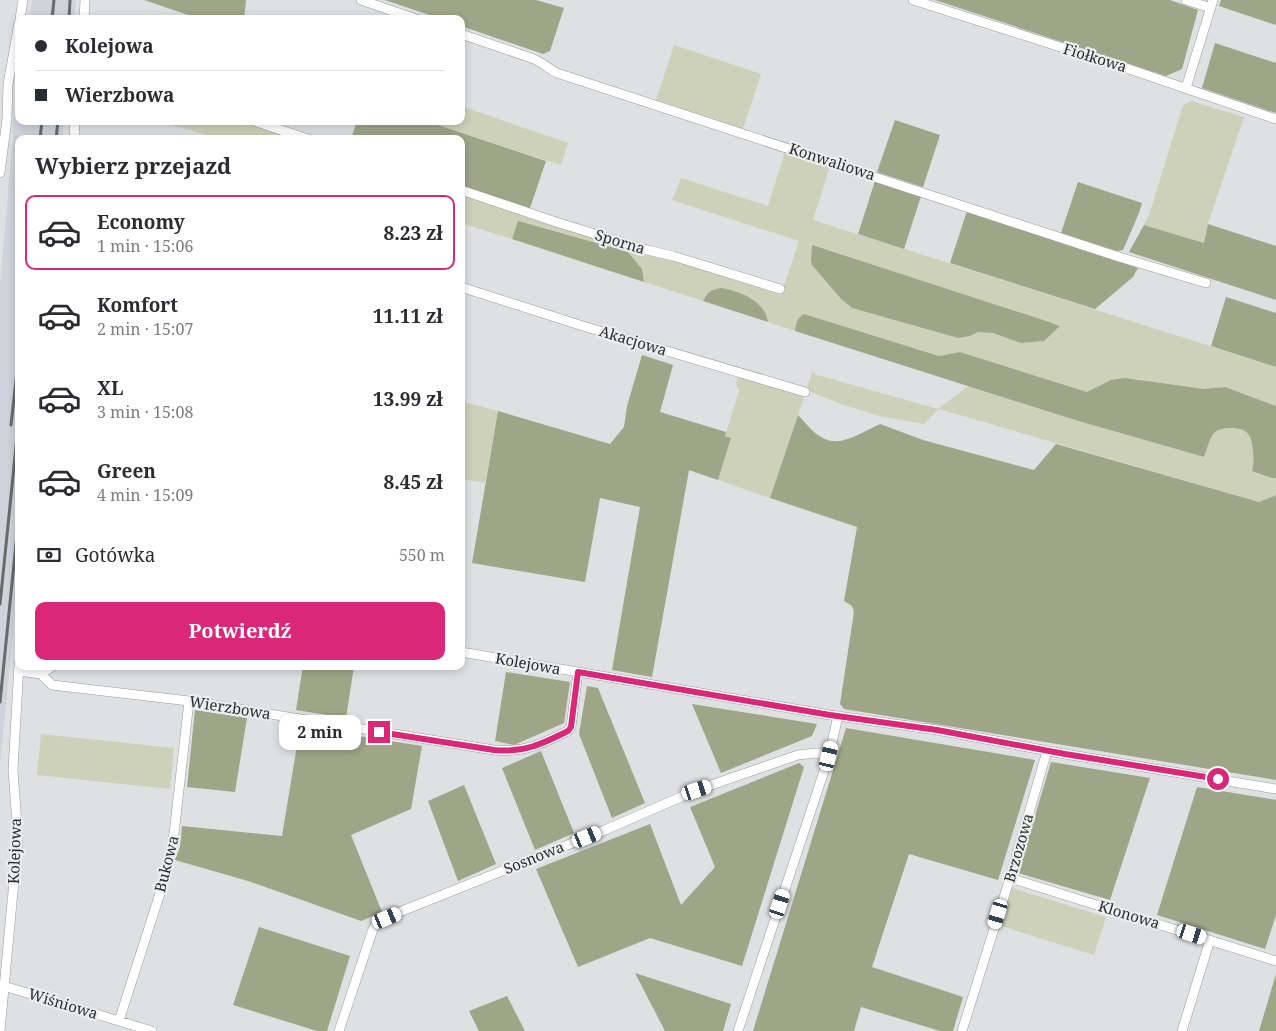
<!DOCTYPE html>
<html lang="pl">
<head>
<meta charset="utf-8">
<style>
  body { margin:0; font-family:"Noto Serif",serif; background:#f2f2f3; color:#2b2b33; height:100vh; display:flex; flex-direction:column; font-size:19px; white-space:nowrap }
  * { box-sizing:border-box; margin:0 }
  p { font-size:16px; color:#7c7c81 }
  .icon { flex:none; width:28px; height:28px; fill:none; stroke:currentColor; stroke-width:2; stroke-linecap:round; stroke-linejoin:round }
  .map { position:relative; flex:1; overflow:hidden }
  .drawer { position:absolute; left:15px; top:135px; width:450px; height:535px; display:flex; flex-direction:column; background:#fff; border-radius:10px; box-shadow:0 2px 8px #0003 }
  .drawer>* { flex:none }
  .banner { position:absolute; left:15px; top:15px; width:450px; height:110px; border-radius:10px; box-shadow:0 2px 8px #0003; display:grid; align-content:center; height:110px; padding:0 20px; background:#fff }
  .end { position:absolute; width:22px; height:22px; margin:-11px; border:6px solid #db2777; background:#fff; box-shadow:0 0 0 2px #fff }
  .from { border-radius:50% }
  .bubble { position:absolute; height:35px; border-radius:10px; background:#fff; box-shadow:0 2px 8px #0003; font-size:16px; font-weight:700; line-height:35px; text-align:center }
  .car { position:absolute; width:15px; height:30px; margin:-15px -8px; border-radius:6px; box-shadow:0 0 4px 1px #0007; background:linear-gradient(#fff 24%,#345 0 40%,#fff 0 76%,#345 0 86%,#fff 0) }
  .banner b { display:flex; align-items:center; gap:18px; height:48px; font-size:19px }
  .banner b+b { border-top:1px solid #e1e1e2 }
  .banner i { width:12px; height:12px; background:#2b2b33 }
  ul { padding:0; list-style:none }
  li { display:flex; align-items:center; gap:15px; height:75px; margin:0 10px 8px; padding:0 10px; border:2px solid transparent; border-radius:10px }
  li div { flex:1 }
  li b { display:block; font-size:19px }
  li em { font-style:normal; font-weight:700 }
  li.selected { border-color:#db2777 }
  li>.icon { width:45px; height:45px; stroke-width:1.5 }
  h2 { padding:0 20px; font-size:22px; line-height:60px }
  .pay { display:flex; align-items:center; gap:12px; height:55px; padding:0 20px; font-size:19px }
  .pay p { margin-inline-start:auto }
  .cta { display:flex; gap:10px; margin-top:auto; padding:10px 20px }
  .cta a { flex:1; height:58px; border-radius:10px; background:#db2777; color:#fff; font-size:20px; font-weight:700; line-height:58px; text-align:center }
  .map>svg:first-child { display:block }
  .built { fill:#ced3dc }
  .green { fill:#cdd1b9; fill-rule:evenodd }
  .forest { fill:#9fa587 }
  .lines { fill:none; stroke-linecap:round; stroke-linejoin:round }
  .street-casing { stroke:#9a9b9d; stroke-width:10 }
  .street { stroke:#fff; stroke-width:9 }
  .rail { stroke:#6a6b6b; stroke-width:3 }
  .route { stroke:#db2777; stroke-width:6 }
  .labels { text-anchor:middle; stroke-width:4.5; stroke-linejoin:round; paint-order:stroke }
  .street-label { font-size:15px; fill:#2a2b2b; stroke:#ecedef }
</style>
</head>
<body>
<div class="map">
<svg width="1276" height="1031" viewBox="0 0 1276 1031">
  <rect width="100%" height="100%" fill="#dfe0e2"/>
  <path class="built" d="M32,0H76L74,19H30Z
    M19,76V121H64L62,139H19V576L0,763V285L13,138L12,130Z"/>
  <path class="green" d="M674,45L761,74L743,129L656,100Z
    M1191,101L1244,117L1208,224L1204,243L1144,225L1149,215L1183,105Z
    M461,106L568,143L561,165L426,121H461Z
    M158,121H245L300,139H221Z
    M785,152L830,166L813,220L1276,367V406L1225,387L1204,389L1152,383L1139,379L1111,380L1087,392L960,352L939,356L804,314L797,321L795,331L768,322L767,317L753,300L706,294L703,301L644,282L642,269L518,221L512,239L461,223V193L781,295L799,241L672,200L681,178L768,206ZM812,246H813L1060,326L1044,341L1021,343L993,333L978,332L958,338L852,308L841,299L822,277Z
    M813,370L814,374L938,409L968,386L1075,420L1204,457C1207,450 1209,438 1215,432C1224,425 1245,426 1251,437C1255,443 1254,457 1254,464L1272,478H1276V495L1259,502L939,409L924,424L879,416L841,404L806,390Z
    M739,376L804,397L770,498L718,480L731,438L725,436L739,391L736,383Z
    M461,401L498,411L485,483L461,479Z
    M41,734L174,748L170,789L37,775Z
    M1012,888L1106,917L1094,955L1001,926Z"/>
  <path class="forest" d="M144,0H246L244,19H200Z
    M385,0H536L564,8L550,51L543,54L461,26V19H441Z
    M935,0H1170L1198,10L1182,69L1166,76Z
    M1221,0H1276V25L1219,6Z
    M1215,43L1276,63V113L1202,88Z
    M895,120L940,135L923,187L877,172Z
    M357,121H426L546,161L529,211L461,188V139H351Z
    M875,181L921,196L904,249L858,234Z
    M1078,182L1142,203L1139,213L1123,250L1117,251L1061,233Z
    M967,211L1138,268L1133,277L1095,309L950,263Z
    M518,221L628,252L642,269L644,282L512,239Z
    M1208,224L1276,246V300L1129,252L1144,225L1204,243Z
    M812,245L1043,320L1060,326L1044,341L1021,343L993,333L978,332L970,336L958,338L852,308L841,299L812,265L811,260Z
    M721,288C740,291 765,301 768,322L703,301C707,292 711,290 721,288Z
    M1226,297L1276,313V367L1211,346Z
    M804,314L939,356L960,352L1087,392L1111,380L1125,378L1204,389L1225,387L1276,406V478H1272L1252,471C1254,464 1254,459 1253,451C1252,435 1248,428 1230,428C1225,428 1219,429 1215,432C1209,438 1207,450 1204,457L1075,420L795,331C796,323 797,318 804,314Z
    M642,355L673,365L660,412L726,432L725,436L731,438L718,480L689,470L652,677L612,670L640,507L600,498L585,582L472,563L498,411L610,444L624,427L627,406Z
    M798,415C805,422 812,432 821,437C840,449 862,432 880,424L923,440L1034,470L1056,444L1259,502L1276,495V780L844,709L840,704L854,612L852,606L844,601L857,527L770,498Z
    M303,666H354L346,718L296,710Z
    M506,672L570,682L564,723L514,745L495,741Z
    M587,686L598,688L645,803L612,818L579,734Z
    M692,704L817,724L812,736L721,773Z
    M195,710L247,718L235,792L187,787Z
    M300,727L422,746L411,809L351,835L382,912L361,921L248,881L175,860L180,847L182,826L282,836Z
    M846,728L1035,760L998,880L909,854L872,967L963,997L953,1031H940L861,1007L854,1031H753Z
    M541,751L574,833L535,850L502,768Z
    M1051,762L1150,778L1110,900L1018,873Z
    M799,763L804,767L742,966L650,938L578,967L536,869L650,824L681,905L715,867L690,807Z
    M464,785L496,864L458,881L428,801Z
    M1197,787L1276,800V915L1265,949L1157,915Z
    M259,927L350,956L327,1031H317L233,1005Z
    M635,973L731,1004L723,1031H665Z
    M1276,974V1031H1259Z
    M507,996L525,1031H479L469,1011Z"/>
  <g class="lines">
    <defs>
      <path id="street" d="M361,0L416,19
        M913,0L1123,67L1276,119
        M1186,0L1211,8
        M20,19L23,0
        M84,19L85,0
        M461,34L534,59C543,63 549,69 557,73L1119,257L1206,283
        M1186,88L1213,0
        M254,121L308,139
        M74,139L75,121
        M0,173L7,119L8,84L19,23
        M461,190L556,222L647,250L673,256L780,289
        M461,287L586,327L805,392
        M461,652L830,715L937,730L1065,754L1276,789
        M18,671L41,674L53,666
        M41,674L52,685L189,701L494,750C524,753 542,744 568,731L571,727L578,672
        M1010,878L1276,961
        M4,986L152,1031
        M119,1021L162,887L174,834L189,701
        M0,1031L18,838L13,770L19,664
        M339,1031L372,932L376,923L387,917L605,830L697,790L798,755L816,753L829,756
        M738,1031L829,756L838,716
        M962,1031L1010,878L1047,751
        M1182,1031L1210,940"/>
    </defs>
    <use href="#street" class="street-casing"/>
    <use href="#street" class="street"/>
    <path class="rail" d="M52,19L54,0
      M69,19L70,0
      M40,139L42,121
      M56,139L58,121
      M11,425L19,353
      M0,604L19,417
      M0,702L19,514"/>
  </g>
  <g class="lines">
    <path class="route" d="M379,732L494,750C524,753 542,744 568,731L571,727L578,672L830,715L937,730L1065,754L1218,779"/>
  </g>
  <g class="labels">
    <g class="street-label">
      <text transform="translate(1095 58) rotate(17)" y="5">Fiołkowa</text>
      <text transform="translate(832 162) rotate(18)" y="5">Konwaliowa</text>
      <text transform="translate(620 242) rotate(17)" y="5">Sporna</text>
      <text transform="translate(633 341) rotate(17)" y="5">Akacjowa</text>
      <text transform="translate(528 664) rotate(10)" y="5">Kolejowa</text>
      <text transform="translate(230 708) rotate(9)" y="5">Wierzbowa</text>
      <text transform="translate(1019 848) rotate(-74)" y="5">Brzozowa</text>
      <text transform="translate(15 851) rotate(-88)" y="5">Kolejowa</text>
      <text transform="translate(534 858) rotate(-22)" y="5">Sosnowa</text>
      <text transform="translate(167 864) rotate(-76)" y="5">Bukowa</text>
      <text transform="translate(1129 915) rotate(17)" y="5">Klonowa</text>
      <text transform="translate(63 1004) rotate(17)" y="5">Wiśniowa</text>
    </g>
  </g>
</svg>
<i class="end from" style="left:1218px;top:779px"></i>
<i class="end" style="left:379px;top:732px"></i>
<div class="bubble" style="left:279px;top:715px;width:82px">2 min</div>
<i class="car" style="left:829px;top:756px;rotate:13deg"></i>
<i class="car" style="left:697px;top:790px;rotate:72deg"></i>
<i class="car" style="left:587px;top:837px;rotate:68deg"></i>
<i class="car" style="left:780px;top:904px;rotate:18deg"></i>
<i class="car" style="left:998px;top:914px;rotate:197deg"></i>
<i class="car" style="left:387px;top:918px;rotate:68deg"></i>
<i class="car" style="left:1192px;top:934px;rotate:108deg"></i>
<div class="banner">
<b><i class="from"></i>Kolejowa</b>
<b><i></i>Wierzbowa</b>
</div>
<section class="drawer">
<h2>Wybierz przejazd</h2>
<ul>
<li class="selected"><svg class="icon" aria-label="car" viewBox="0 0 24 24"><path d="M5 17H2v-5l4-1 3-4h7l3 4 3 1v5h-3M9 17h6M6 11h13"/><circle cx="7" cy="17" r="2"/><circle cx="17" cy="17" r="2"/></svg><div><b>Economy</b><p>1 min · 15:06</p></div><em>8.23 zł</em></li>
<li><svg class="icon" aria-label="car" viewBox="0 0 24 24"><path d="M5 17H2v-5l4-1 3-4h7l3 4 3 1v5h-3M9 17h6M6 11h13"/><circle cx="7" cy="17" r="2"/><circle cx="17" cy="17" r="2"/></svg><div><b>Komfort</b><p>2 min · 15:07</p></div><em>11.11 zł</em></li>
<li><svg class="icon" aria-label="car" viewBox="0 0 24 24"><path d="M5 17H2v-5l4-1 3-4h7l3 4 3 1v5h-3M9 17h6M6 11h13"/><circle cx="7" cy="17" r="2"/><circle cx="17" cy="17" r="2"/></svg><div><b>XL</b><p>3 min · 15:08</p></div><em>13.99 zł</em></li>
<li><svg class="icon" aria-label="car" viewBox="0 0 24 24"><path d="M5 17H2v-5l4-1 3-4h7l3 4 3 1v5h-3M9 17h6M6 11h13"/><circle cx="7" cy="17" r="2"/><circle cx="17" cy="17" r="2"/></svg><div><b>Green</b><p>4 min · 15:09</p></div><em>8.45 zł</em></li>
</ul>
<div class="pay"><svg class="icon" aria-label="cash" viewBox="0 0 24 24"><path d="M3 7h18v10H3z"/><circle cx="12" cy="12" r="2"/></svg>Gotówka<p>550 m</p></div>
<div class="cta"><a>Potwierdź</a></div>
</section>
</div>
</body>
</html>
